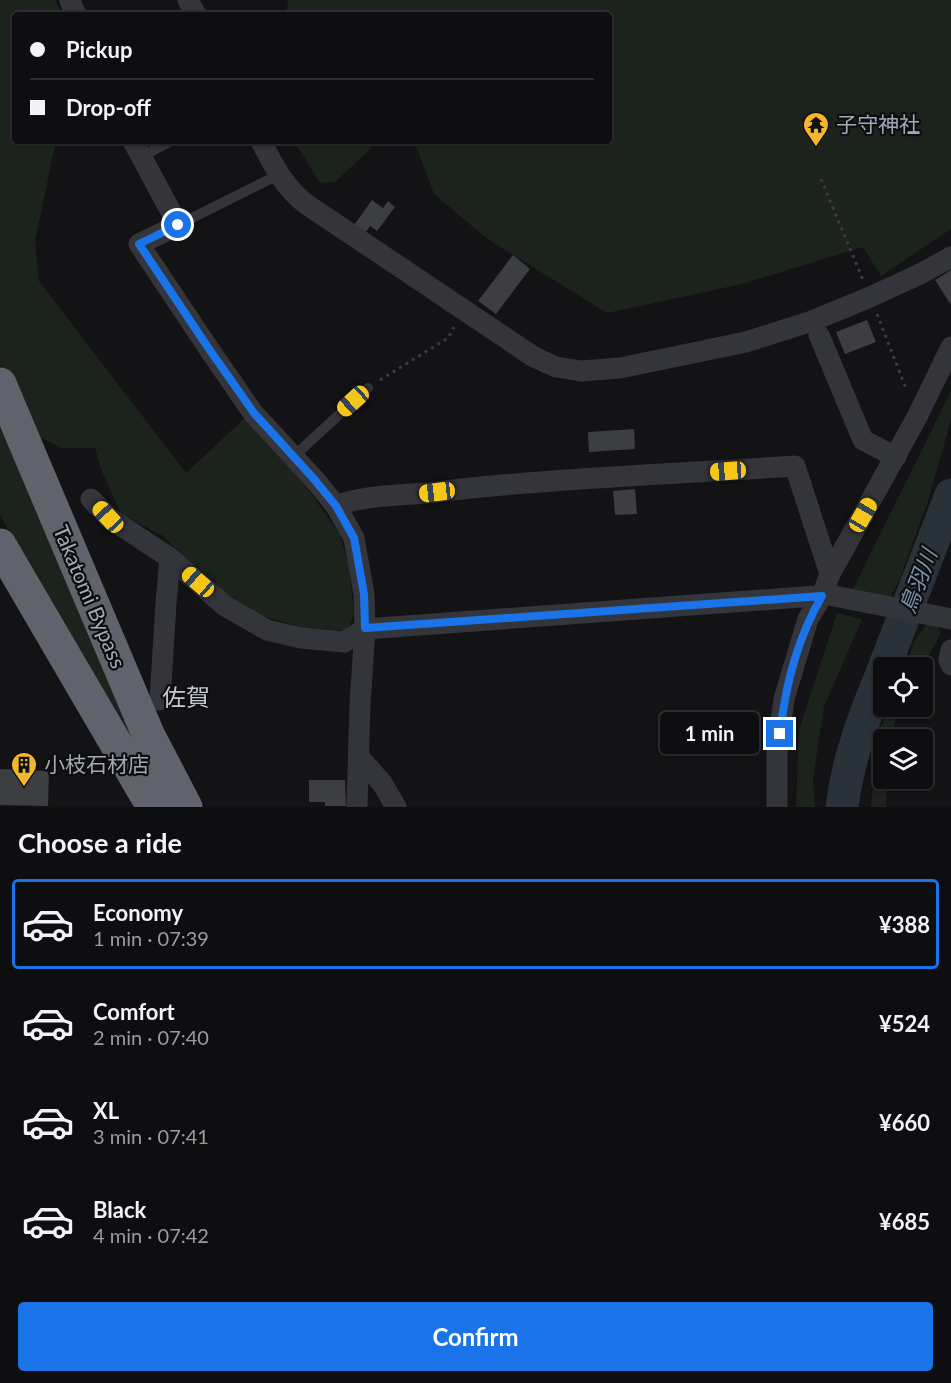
<!DOCTYPE html>
<html lang="en">
<head>
<meta charset="utf-8">
<style>
  body { margin:0; font-family:Lato,"Noto Sans JP",sans-serif; background:#171719; color:#f1f3f6; height:100vh; display:flex; flex-direction:column; font-size:22px; white-space:nowrap }
  * { box-sizing:border-box; margin:0 }
  p { font-size:20px; color:#9b9c9f }
  .icon { flex:none; width:33px; height:33px; fill:none; stroke:currentColor; stroke-width:2; stroke-linecap:round; stroke-linejoin:round }
  .map { position:relative; height:807px; overflow:hidden }
  .side { display:flex; flex-direction:column; background:#0e0e10; flex:1 }
  .side>* { flex:none }
  .guide { position:absolute; left:12px; top:12px; width:600px; height:132px; border-radius:6px; box-shadow:0 2px 4px #0004,0 0 0 2px #2e2e30; display:grid; align-content:center; height:132px; padding:0 18px; background:#0e0e10 }
  .controls { position:absolute; left:873px; top:657px; display:grid; gap:12px }
  .controls a { display:grid; place-items:center; width:60px; height:60px; border-radius:6px; background:#0e0e10; box-shadow:0 2px 4px #0004,0 0 0 2px #2e2e30; font-size:30px }
  .end { position:absolute; width:27px; height:27px; margin:-14px; border:8px solid #1a73e8; background:#fff; box-shadow:0 0 0 3px #fff }
  .from { border-radius:50% }
  .bubble { position:absolute; height:42px; border-radius:6px; background:#0e0e10; box-shadow:0 2px 4px #0004,0 0 0 2px #2e2e30; font-size:20px; font-weight:700; line-height:42px; text-align:center }
  .car { position:absolute; width:18px; height:36px; margin:-18px -9px; border-radius:8px; box-shadow:0 0 4px 2px #0007; background:linear-gradient(#f5c518 24%,#345 0 40%,#f5c518 0 76%,#345 0 86%,#f5c518 0) }
  .guide b { display:flex; align-items:center; gap:21px; height:57px; font-size:22px }
  .guide b+b { border-top:2px solid #2e2e30 }
  .guide i { width:15px; height:15px; background:#f1f3f6 }
  ul { padding:0; list-style:none }
  li { display:flex; align-items:center; gap:18px; height:90px; margin:0 12px 9px; padding:0 6px; border:3px solid transparent; border-radius:6px }
  li div { flex:1 }
  li b { display:block; font-size:22px }
  li em { font-style:normal; font-weight:700 }
  li.selected { border-color:#1a73e8 }
  li>.icon { width:54px; height:54px; stroke-width:1.5 }
  h2 { padding:0 18px; font-size:27px; line-height:72px }
  .action { display:flex; gap:12px; margin-top:auto; padding:12px 18px }
  .action a { flex:1; height:69px; border-radius:6px; background:#1a73e8; color:#fff; font-size:24px; font-weight:700; line-height:69px; text-align:center }
  .map>svg:first-child { display:block }
  .green { fill:#1b231c }
  .lines { fill:none; stroke-linecap:round; stroke-linejoin:round }
  .river { stroke:#293139; stroke-width:33 }
  .building { fill:#3d3e42 }
  .path { stroke:#3a3c41; stroke-width:3; stroke-dasharray:3 4.5; stroke-linecap:butt }
  .lane { stroke:#34353a; stroke-width:10 }
  .street { stroke:#34353a; stroke-width:21 }
  .highway { stroke:#60636b; stroke-width:33 }
  .route { stroke:#1a73e8; stroke-width:8 }
  .labels { text-anchor:middle; stroke-width:4.5; stroke-linejoin:round; paint-order:stroke }
  .poi-label { font-size:21px; fill:#a4a9b6; stroke:#0e0e10; text-anchor:start }
  .street-label { font-size:21px; fill:#a4a9b6; stroke:#0e0e10 }
  .water-label { font-size:22px; font-style:italic; fill:#7a96b1; stroke:#0e0e10 }
  .quarter-label { font-size:24px; fill:#c5c8d1; stroke:#0e0e10 }
</style>
</head>
<body>
<div class="map">
<svg width="951" height="807" viewBox="0 0 951 807">
  <rect width="100%" height="100%" fill="#131315"/>
  <path class="green" d="M0,0H55L63,15H15V141H56L35,241L39,281L186,473L247,416L298,475L340,535L349,567L354,614L347,631L304,628L250,612L191,573L177,550L163,536L121,514L101,469L95,448H61L40,437L8,383L0,363Z
    M288,0H951V229L881,276L863,247L742,284L607,313L486,238L434,194L414,141H609V15H286Z
    M294,141H379L335,182L320,183Z
    M951,391V420L928,501L899,581L890,598L853,589Z
    M0,416L151,761L142,766L0,515Z
    M837,613L862,619L824,707L813,779L815,807H796L799,730Z
    M927,623L937,625L941,633L922,667L904,668L915,640Z
    M889,707H900L890,739L884,740V778L886,779V807H871L878,735Z"/>
  <g class="lines">
    <path class="river" d="M884,668L951,495
      M842,807C848,758 865,714 884,669"/>
  </g>
  <path class="building" d="M372,200L383,208L388,201L395,207L377,231L370,226L365,233L354,225Z
    M513,255L530,269L496,314L478,301Z
    M951,270V305L935,280Z
    M867,320L876,342L845,354L836,332Z
    M634,429L635,449L589,452L588,432Z
    M635,489L637,514L615,515L613,491Z
    M0,769L49,771L48,806L0,805Z
    M309,780H345L346,806H325V802H309Z"/>
  <g class="lines">
    <path class="path" d="M821,179L863,280
      M877,314L907,391
      M380,380L448,338L454,327"/>
    <path class="lane" d="M141,157L171,141
      M178,225L278,175
      M293,457L368,388"/>
    <path class="street" d="M70,0L76,15
      M188,0L196,15
      M133,141L178,225L139,244L207,346L253,413L314,479L336,506L354,538L364,594L365,629L360,704L357,807
      M261,141C273,165 284,187 306,204L534,357L556,367L581,371L620,368L746,342L812,321L870,297L918,275L951,257
      M819,335L863,440L896,457
      M91,499L108,517L170,558L225,606L267,630L301,638L344,642L365,629L829,595L951,619
      M336,506C367,494 402,496 435,492C554,478 675,474 795,466L830,574
      M951,650L949,659L951,665
      M160,700L166,603L170,558
      M359,757L382,783L396,807
      M777,807V752L784,699L808,619L822,596L830,574L917,417L951,347"/>
    <path class="highway" d="M0,384L148,734L186,807
      M0,545L153,807"/>
  </g>
  <g class="lines">
    <path class="route" d="M178,225L139,244L207,346L254,413L314,479L336,506L354,538L364,594L365,628L822,596C798,637 785,687 780,734"/>
  </g>
  <defs>
    <symbol id="temple-pin" viewBox="-11 -11 22 30"><path d="M0 17L-7.5 6A9.5 9.5 0 1 1 7.5 6Z" fill="#f4b62c" stroke="#0e0e10"/><path d="M0-6L5-2H3V0L6.5 2.5H4V6H1.5V3h-3V6H-4V2.5H-6.5L-3 0V-2H-5Z" fill="#111"/></symbol>
    <symbol id="building-pin" viewBox="-11 -11 22 30"><path d="M0 17L-7.5 6A9.5 9.5 0 1 1 7.5 6Z" fill="#f4b62c" stroke="#0e0e10"/><path d="M-4-6H4V6H1V3H-1V6H-4ZM-2.5-4.3h1.7v1.8h-1.7ZM.8-4.3h1.7v1.8H.8ZM-2.5-1h1.7V.8h-1.7ZM.8-1h1.7V.8H.8Z" fill="#111"/></symbol>
  </defs>
  <g fill-rule="evenodd">
    <use href="#temple-pin" x="801" y="110" width="30" height="40"/>
    <use href="#building-pin" x="9" y="750" width="30" height="40"/>
  </g>
  <g class="labels">
    <g class="poi-label">
      <text x="836" y="132">子守神社</text>
      <text x="44" y="772">小枝石材店</text>
    </g>
    <g class="street-label">
      <text transform="translate(89 597) rotate(67)" y="7">Takatomi Bypass</text>
    </g>
    <g class="water-label">
      <text transform="translate(918 581) rotate(-69)" y="8">鳥羽川</text>
    </g>
    <g class="quarter-label">
      <text x="186" y="706">佐賀</text>
    </g>
  </g>
</svg>
<div class="controls">
<a><svg class="icon" aria-label="locate" viewBox="0 0 24 24"><circle cx="12" cy="12" r="6"/><path d="M12 2v4M12 18v4M2 12h4M18 12h4"/></svg></a>
<a><svg class="icon" aria-label="layers" viewBox="0 0 24 24"><path d="M12 4l9 5-9 5-9-5zM3 14l9 5 9-5"/></svg></a>
</div>
<i class="end from" style="left:178px;top:225px"></i>
<i class="end" style="left:780px;top:734px"></i>
<div class="bubble" style="left:660px;top:712px;width:99px">1 min</div>
<i class="car" style="left:353px;top:401px;rotate:228deg"></i>
<i class="car" style="left:728px;top:471px;rotate:266deg"></i>
<i class="car" style="left:437px;top:492px;rotate:263deg"></i>
<i class="car" style="left:863px;top:515px;rotate:30deg"></i>
<i class="car" style="left:108px;top:517px;rotate:317deg"></i>
<i class="car" style="left:198px;top:582px;rotate:311deg"></i>
<div class="guide">
<b><i class="from"></i>Pickup</b>
<b><i></i>Drop-off</b>
</div>
</div>
<section class="side">
<h2>Choose a ride</h2>
<ul>
<li class="selected"><svg class="icon" aria-label="car" viewBox="0 0 24 24"><path d="M5 17H2v-5l4-1 3-4h7l3 4 3 1v5h-3M9 17h6M6 11h13"/><circle cx="7" cy="17" r="2"/><circle cx="17" cy="17" r="2"/></svg><div><b>Economy</b><p>1 min · 07:39</p></div><em>¥388</em></li>
<li><svg class="icon" aria-label="car" viewBox="0 0 24 24"><path d="M5 17H2v-5l4-1 3-4h7l3 4 3 1v5h-3M9 17h6M6 11h13"/><circle cx="7" cy="17" r="2"/><circle cx="17" cy="17" r="2"/></svg><div><b>Comfort</b><p>2 min · 07:40</p></div><em>¥524</em></li>
<li><svg class="icon" aria-label="car" viewBox="0 0 24 24"><path d="M5 17H2v-5l4-1 3-4h7l3 4 3 1v5h-3M9 17h6M6 11h13"/><circle cx="7" cy="17" r="2"/><circle cx="17" cy="17" r="2"/></svg><div><b>XL</b><p>3 min · 07:41</p></div><em>¥660</em></li>
<li><svg class="icon" aria-label="car" viewBox="0 0 24 24"><path d="M5 17H2v-5l4-1 3-4h7l3 4 3 1v5h-3M9 17h6M6 11h13"/><circle cx="7" cy="17" r="2"/><circle cx="17" cy="17" r="2"/></svg><div><b>Black</b><p>4 min · 07:42</p></div><em>¥685</em></li>
</ul>
<div class="action"><a>Confirm</a></div>
</section>
</body>
</html>
